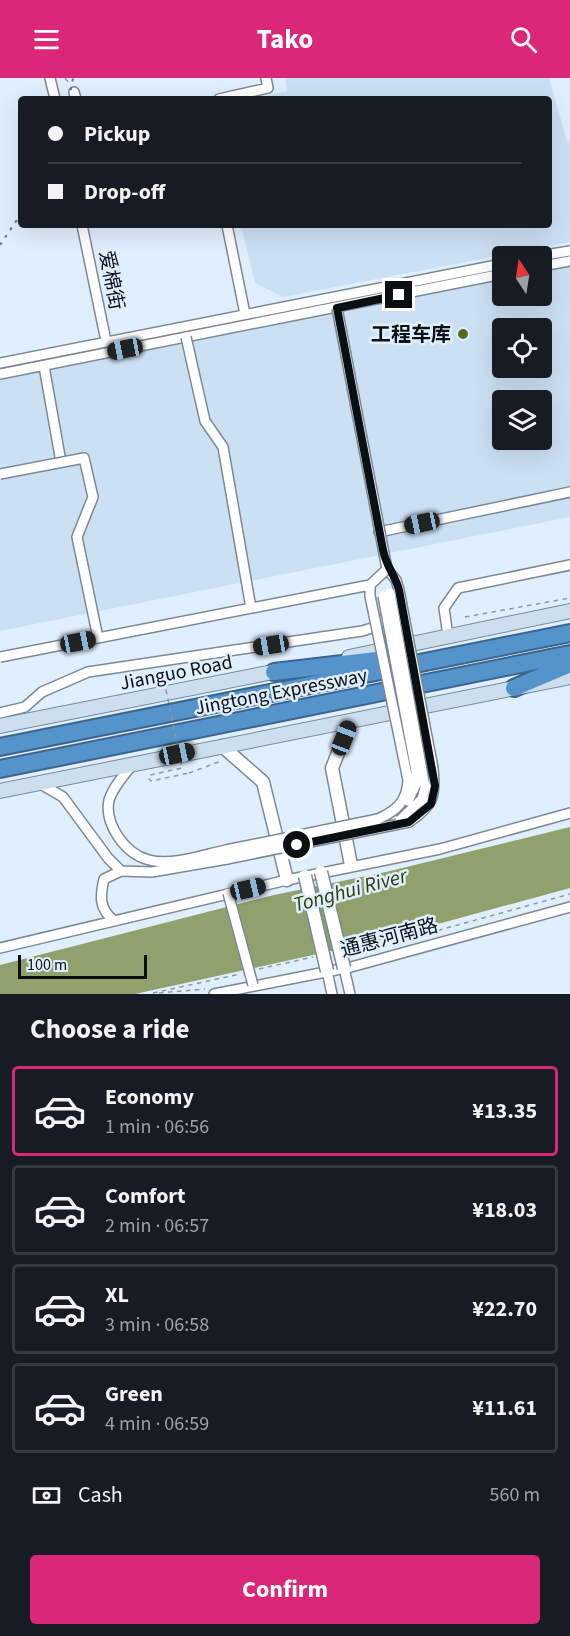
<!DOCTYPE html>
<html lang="en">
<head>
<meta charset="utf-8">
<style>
  body { margin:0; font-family:"Source Sans 3","Noto Sans SC",sans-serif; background:#242831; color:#f1f3f6; height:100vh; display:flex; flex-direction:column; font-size:22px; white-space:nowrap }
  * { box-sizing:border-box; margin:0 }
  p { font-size:20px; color:#9ea1a6 }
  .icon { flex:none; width:33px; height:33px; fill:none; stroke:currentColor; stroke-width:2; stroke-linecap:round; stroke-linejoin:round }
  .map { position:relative; height:916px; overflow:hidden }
  .panel { display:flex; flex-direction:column; background:#171b24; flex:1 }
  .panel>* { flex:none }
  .hud { position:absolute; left:18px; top:18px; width:534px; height:132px; border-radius:6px; box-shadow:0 6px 24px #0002; display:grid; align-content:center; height:132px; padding:0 30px; background:#171b24 }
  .needle { width:39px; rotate:348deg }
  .fabs { position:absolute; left:492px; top:168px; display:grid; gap:12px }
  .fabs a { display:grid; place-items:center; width:60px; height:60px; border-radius:6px; background:#171b24; box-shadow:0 6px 24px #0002; font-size:30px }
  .scale { position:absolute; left:18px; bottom:15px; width:129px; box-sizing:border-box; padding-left:6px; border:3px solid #0a0f14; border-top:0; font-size:16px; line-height:21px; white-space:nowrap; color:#0a0f14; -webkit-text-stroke:4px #e0effe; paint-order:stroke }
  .end { position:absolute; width:27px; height:27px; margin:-14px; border:8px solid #0a0f14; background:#fff; box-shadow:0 0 0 3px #fff }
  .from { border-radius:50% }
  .car { position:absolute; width:18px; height:36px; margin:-18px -9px; border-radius:8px; box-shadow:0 0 4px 2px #0007; background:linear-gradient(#222 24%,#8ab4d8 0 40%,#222 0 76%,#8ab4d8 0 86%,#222 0) }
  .hud b { display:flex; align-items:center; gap:21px; height:57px; font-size:22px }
  .hud b+b { border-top:2px solid #363941 }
  .hud i { width:15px; height:15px; background:#f1f3f6 }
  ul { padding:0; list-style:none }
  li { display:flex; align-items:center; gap:18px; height:90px; margin:0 12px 9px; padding:0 18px; border:3px solid #363941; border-radius:6px }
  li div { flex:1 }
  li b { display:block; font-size:22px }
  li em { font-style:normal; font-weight:700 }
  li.on { border-color:#db2777 }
  li>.icon { width:54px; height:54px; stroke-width:1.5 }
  h2 { padding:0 30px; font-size:27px; line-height:72px }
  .pay { display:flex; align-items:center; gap:15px; height:66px; padding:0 30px; font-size:22px }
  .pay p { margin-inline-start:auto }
  .primary-button { display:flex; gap:12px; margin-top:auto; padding:12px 30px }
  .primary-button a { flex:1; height:69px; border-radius:6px; background:#db2777; color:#fff; font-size:24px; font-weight:700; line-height:69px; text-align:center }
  header { display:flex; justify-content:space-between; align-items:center; height:78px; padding:0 30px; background:#db2777; color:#fff; font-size:27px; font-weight:700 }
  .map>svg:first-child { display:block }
  .built { fill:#cce0f4; fill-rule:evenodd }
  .water { fill:#90a16d }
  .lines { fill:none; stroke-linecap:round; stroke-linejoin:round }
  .minor-casing { stroke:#7b8996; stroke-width:12 }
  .tertiary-casing { stroke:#7b8996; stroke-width:15 }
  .secondary-casing { stroke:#7b8996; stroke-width:16 }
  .motorway-casing { stroke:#3b658b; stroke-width:20 }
  .path { stroke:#8d98a3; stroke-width:1.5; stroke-dasharray:4.5 4.5; stroke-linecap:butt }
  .minor { stroke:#fff; stroke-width:9 }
  .tertiary { stroke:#fff; stroke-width:12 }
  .secondary { stroke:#ccdfef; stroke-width:14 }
  .motorway { stroke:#5593cb; stroke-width:16 }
  .rail { stroke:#6d7781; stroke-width:2; stroke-dasharray:3 6; stroke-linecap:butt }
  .minor-bridge-casing { stroke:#7b8996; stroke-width:12; stroke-linecap:butt }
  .tertiary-bridge-casing { stroke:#7b8996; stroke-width:15; stroke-linecap:butt }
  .path-bridge { stroke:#8d98a3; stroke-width:1.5; stroke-dasharray:4.5 4.5; stroke-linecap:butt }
  .minor-bridge { stroke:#fff; stroke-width:9 }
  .tertiary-bridge { stroke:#fff; stroke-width:12 }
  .route { stroke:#0a0f14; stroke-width:8 }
  .poi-dot { fill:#586d1b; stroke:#e0effe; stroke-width:2 }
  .labels { text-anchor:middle; stroke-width:5; stroke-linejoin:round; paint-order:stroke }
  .street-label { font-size:20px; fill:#0a0f14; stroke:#e0effe }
  .poi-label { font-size:20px; font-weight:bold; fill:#0a0f14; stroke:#e0effe; text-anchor:end }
  .water-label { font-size:21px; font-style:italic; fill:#2d3b00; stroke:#e0effe }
</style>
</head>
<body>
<header><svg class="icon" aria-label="menu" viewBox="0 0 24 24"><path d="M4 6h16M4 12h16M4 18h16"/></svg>Tako<svg class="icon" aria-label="search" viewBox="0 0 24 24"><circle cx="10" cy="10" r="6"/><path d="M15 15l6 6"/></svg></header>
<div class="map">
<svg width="570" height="916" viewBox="0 0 570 916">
  <rect width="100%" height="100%" fill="#e0effe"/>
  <path class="built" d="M285,0H549L567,63H570V164L283,219L255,205L241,147H549V21H254L287,13Z
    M570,184V439L0,553V298L502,198V218H542V190ZM502,250H542V290H502ZM502,322H542V362H502Z"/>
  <path class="water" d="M570,749V810L372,864L135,916H0V887L274,817L386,794Z"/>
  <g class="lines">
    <defs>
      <path id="minor" d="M50,0L55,21
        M74,14L76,21
        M219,21L268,10L266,0
        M82,147L106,263
        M227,147L245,236
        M539,178L570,173
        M542,188L570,183
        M0,285L502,186
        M44,288L61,384
        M0,296L502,196
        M379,454L570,414
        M387,491L396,502L399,512
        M448,558L444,530L458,510L570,487
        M0,635L25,629L42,614L88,594L362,553L375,549L387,539
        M132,687C124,697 113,709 109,722C104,746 125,776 149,782C173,788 202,777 226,772
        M39,705L63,719L108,780L121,793L152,794L227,781
        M113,842C99,830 100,818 104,801L121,793
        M0,870L287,802L440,771L570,735
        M344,890L350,916
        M327,893L332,916
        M214,916L351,889L570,829"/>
      <path id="tertiary" d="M350,645L332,690L351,787
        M222,668L263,704L287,802"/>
      <path id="secondary" d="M349,579L570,533
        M0,648L283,592
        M0,713L570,599"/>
      <path id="motorway" d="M274,594L394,580
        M514,610L570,586
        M0,669L570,555
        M0,691L570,576"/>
    </defs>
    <use href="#minor" class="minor-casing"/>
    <use href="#tertiary" class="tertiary-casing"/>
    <use href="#secondary" class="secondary-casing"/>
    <use href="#motorway" class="motorway-casing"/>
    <path class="path" d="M65,0L70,6
      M465,539L570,520
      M189,695L221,683
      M350,871L436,853L570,816
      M352,878L362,869
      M259,891L313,879
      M153,915L240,896
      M159,915L205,911"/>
    <use href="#minor" class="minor"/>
    <use href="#tertiary" class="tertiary"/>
    <use href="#secondary" class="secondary"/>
    <use href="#motorway" class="motorway"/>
    <path class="rail" d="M69,21L73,0
      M0,167L21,136"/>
    <defs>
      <path id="minor-bridge" d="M186,259L205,343L223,369L251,530
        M0,396L84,380L93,419L77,459L98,560
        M390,515L425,709L422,721L400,742
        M383,518L416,693V706L408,723
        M0,579L370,507
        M226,772L378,741C396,733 407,724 408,702L370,518V507L387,491L337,230
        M227,781L409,744C433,728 436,719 433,690L399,512
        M228,815L253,907"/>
      <path id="tertiary-bridge" d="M321,794L344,890
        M305,798L327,893"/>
    </defs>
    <use href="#minor-bridge" class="minor-bridge-casing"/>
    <use href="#tertiary-bridge" class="tertiary-bridge-casing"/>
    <path class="path-bridge" d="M174,593L128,602V606L130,609L164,602L182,690L150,697L148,700L151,703L189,695"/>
    <use href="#minor-bridge" class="minor-bridge"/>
    <use href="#tertiary-bridge" class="tertiary-bridge"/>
  </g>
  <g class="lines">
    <path class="route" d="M297,767L409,744L431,726L435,708L399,512C395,497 386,488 383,472L337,230L399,217"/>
  </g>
  <circle class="poi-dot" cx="463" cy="256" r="6"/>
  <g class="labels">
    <g class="street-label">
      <text transform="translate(112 202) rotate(79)" y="7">爱棉街</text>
      <text transform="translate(176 594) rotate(-11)" y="7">Jianguo Road</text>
      <text transform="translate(281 613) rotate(-11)" y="7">Jingtong Expressway</text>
      <text transform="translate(389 859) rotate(-15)" y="7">通惠河南路</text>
    </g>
    <g class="poi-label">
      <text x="451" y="263">工程车库</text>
    </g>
    <g class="water-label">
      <text transform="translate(350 812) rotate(-15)" y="7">Tonghui River</text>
    </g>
  </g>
</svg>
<div class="fabs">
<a><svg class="needle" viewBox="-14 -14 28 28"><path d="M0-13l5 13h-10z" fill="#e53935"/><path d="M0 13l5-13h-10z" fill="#9ea1a6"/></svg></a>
<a><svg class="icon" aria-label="locate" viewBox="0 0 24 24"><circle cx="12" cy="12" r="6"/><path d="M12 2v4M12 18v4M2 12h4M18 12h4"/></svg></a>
<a><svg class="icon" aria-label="layers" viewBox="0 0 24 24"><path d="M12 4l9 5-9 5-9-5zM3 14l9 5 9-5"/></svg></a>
</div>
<div class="scale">100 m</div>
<i class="end from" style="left:297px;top:767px"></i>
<i class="end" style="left:399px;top:217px"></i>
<i class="car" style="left:125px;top:271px;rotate:259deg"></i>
<i class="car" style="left:422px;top:445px;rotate:258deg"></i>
<i class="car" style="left:78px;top:564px;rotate:79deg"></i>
<i class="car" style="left:271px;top:567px;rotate:261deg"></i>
<i class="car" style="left:344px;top:660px;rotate:21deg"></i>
<i class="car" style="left:177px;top:676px;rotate:78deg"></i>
<i class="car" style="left:248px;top:811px;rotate:77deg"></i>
<div class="hud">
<b><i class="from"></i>Pickup</b>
<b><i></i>Drop-off</b>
</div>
</div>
<section class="panel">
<h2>Choose a ride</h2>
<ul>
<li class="on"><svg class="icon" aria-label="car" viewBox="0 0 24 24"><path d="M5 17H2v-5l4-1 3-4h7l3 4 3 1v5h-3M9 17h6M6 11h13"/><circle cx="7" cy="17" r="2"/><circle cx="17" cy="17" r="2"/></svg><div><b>Economy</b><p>1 min · 06:56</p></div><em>¥13.35</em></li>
<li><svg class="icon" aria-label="car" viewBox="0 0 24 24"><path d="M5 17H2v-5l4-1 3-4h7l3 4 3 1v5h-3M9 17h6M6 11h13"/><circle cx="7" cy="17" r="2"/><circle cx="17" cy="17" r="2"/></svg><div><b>Comfort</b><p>2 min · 06:57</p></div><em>¥18.03</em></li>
<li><svg class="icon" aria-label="car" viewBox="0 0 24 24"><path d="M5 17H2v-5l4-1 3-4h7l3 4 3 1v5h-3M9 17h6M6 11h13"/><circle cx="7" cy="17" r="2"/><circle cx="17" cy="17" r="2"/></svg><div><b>XL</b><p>3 min · 06:58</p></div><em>¥22.70</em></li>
<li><svg class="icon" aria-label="car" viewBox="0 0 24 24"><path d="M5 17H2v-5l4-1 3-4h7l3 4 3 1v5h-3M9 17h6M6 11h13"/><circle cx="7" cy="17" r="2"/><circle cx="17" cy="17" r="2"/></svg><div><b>Green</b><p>4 min · 06:59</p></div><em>¥11.61</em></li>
</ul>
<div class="pay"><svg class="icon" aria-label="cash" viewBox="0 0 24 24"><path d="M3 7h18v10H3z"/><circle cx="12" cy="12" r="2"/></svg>Cash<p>560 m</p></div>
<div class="primary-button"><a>Confirm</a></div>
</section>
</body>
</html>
